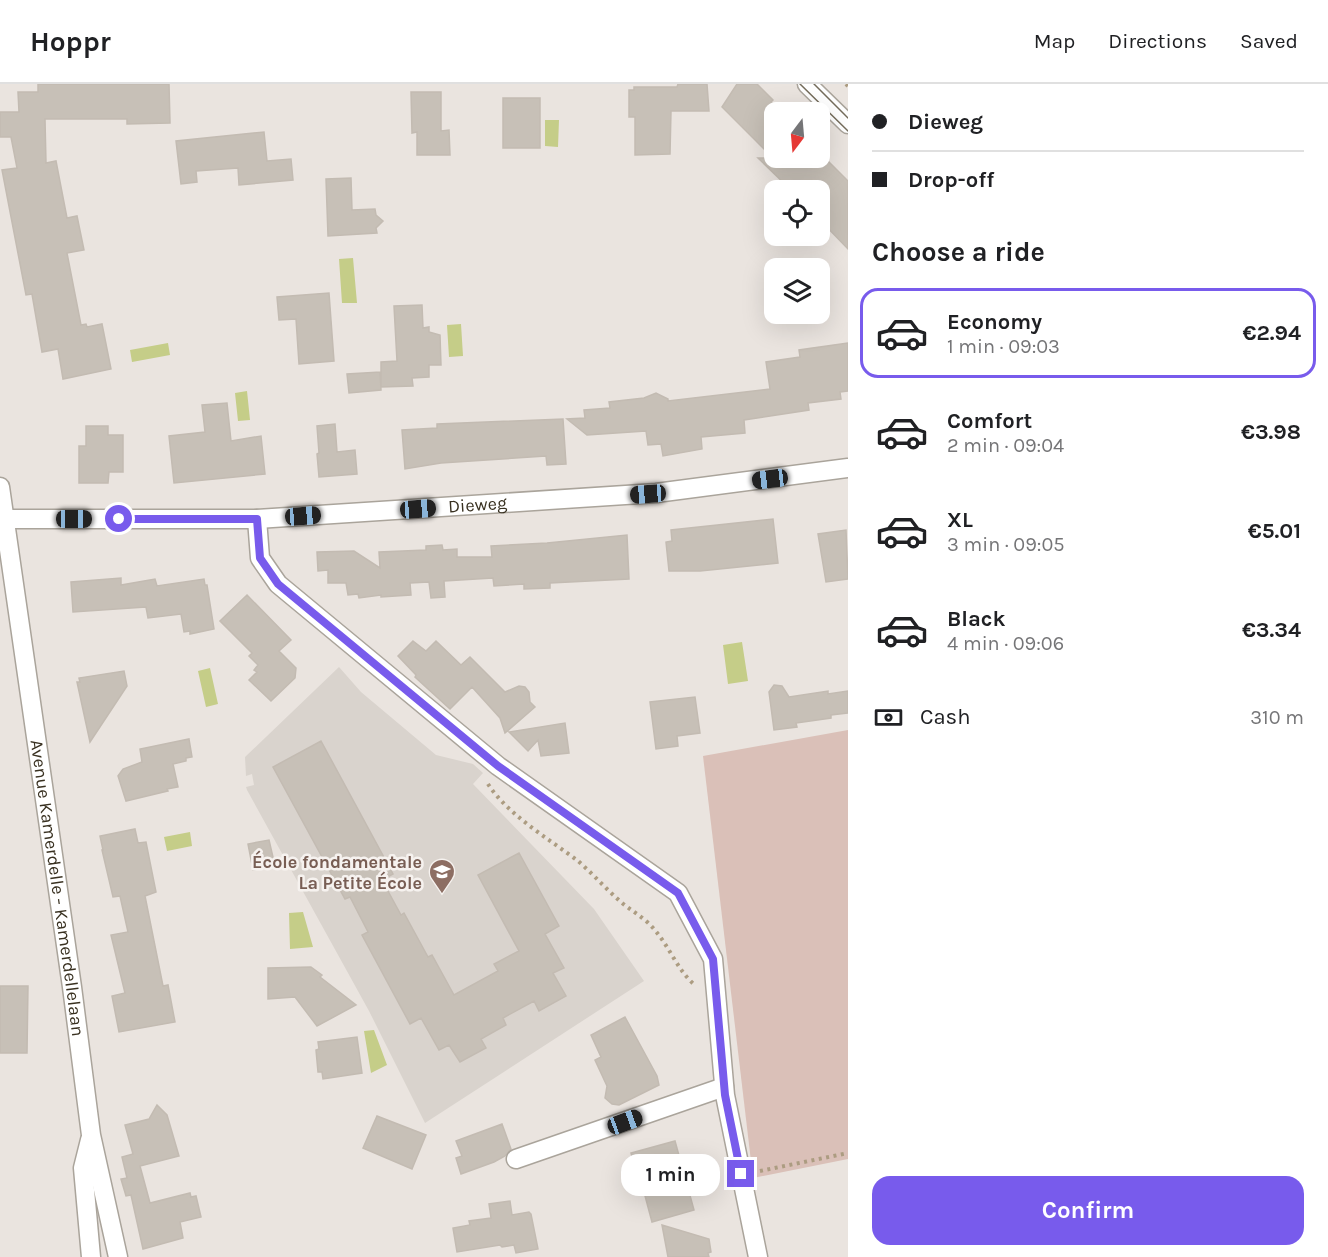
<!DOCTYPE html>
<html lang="en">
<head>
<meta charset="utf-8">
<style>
  body { margin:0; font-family:Karla,sans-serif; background:#f2f2f2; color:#202124; height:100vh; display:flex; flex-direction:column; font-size:22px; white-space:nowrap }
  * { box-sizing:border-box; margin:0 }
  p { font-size:20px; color:#757577 }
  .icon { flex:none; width:33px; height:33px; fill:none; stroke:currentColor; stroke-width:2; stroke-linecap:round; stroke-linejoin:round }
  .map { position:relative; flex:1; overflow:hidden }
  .details { display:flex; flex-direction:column; background:#fff; width:480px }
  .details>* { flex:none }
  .banner { display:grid; align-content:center; height:132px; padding:0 24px; background:#fff }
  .needle { width:39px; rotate:196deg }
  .controls { position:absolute; left:764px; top:18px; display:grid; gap:12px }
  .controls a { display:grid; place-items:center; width:66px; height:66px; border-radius:12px; background:#fff; box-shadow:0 6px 24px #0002; font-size:30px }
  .end { position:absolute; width:27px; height:27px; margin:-14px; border:8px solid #785bec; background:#fff; box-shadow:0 0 0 3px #fff }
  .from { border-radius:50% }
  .bubble { position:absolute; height:42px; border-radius:18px; background:#fff; box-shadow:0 6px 24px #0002; font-size:20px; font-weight:700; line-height:42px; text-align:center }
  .car { position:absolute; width:18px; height:36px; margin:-18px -9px; border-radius:8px; box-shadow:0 0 4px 2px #0007; background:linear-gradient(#222 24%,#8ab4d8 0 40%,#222 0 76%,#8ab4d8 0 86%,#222 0) }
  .banner b { display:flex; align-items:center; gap:21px; height:57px; font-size:22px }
  .banner b+b { border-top:2px solid #e0e0e0 }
  .banner i { width:15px; height:15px; background:#202124 }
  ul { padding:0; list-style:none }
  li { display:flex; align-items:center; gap:18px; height:90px; margin:0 12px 9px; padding:0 12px; border:3px solid transparent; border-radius:18px }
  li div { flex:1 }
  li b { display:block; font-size:22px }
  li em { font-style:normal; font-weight:700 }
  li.active { border-color:#785bec }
  li>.icon { width:54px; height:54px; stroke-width:1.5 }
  h2 { padding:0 24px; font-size:27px; line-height:72px }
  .pay { display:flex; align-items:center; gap:15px; height:66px; padding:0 24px; font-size:22px }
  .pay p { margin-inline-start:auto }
  .cta { display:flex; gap:12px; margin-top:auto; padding:12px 24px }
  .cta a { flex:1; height:69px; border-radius:18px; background:#785bec; color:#fff; font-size:24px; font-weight:700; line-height:69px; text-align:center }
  header { display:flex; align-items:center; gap:36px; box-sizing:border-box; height:84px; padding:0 30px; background:#fff; border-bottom:2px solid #e0e0e0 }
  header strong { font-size:28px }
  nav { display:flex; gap:33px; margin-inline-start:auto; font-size:21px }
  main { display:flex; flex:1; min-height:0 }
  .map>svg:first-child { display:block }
  .built { fill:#d9d3cd }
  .green { fill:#dac0b8 }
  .water { fill:#c5cd88 }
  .building { fill:#c7c0b7; stroke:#c3bbb2; stroke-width:1.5 }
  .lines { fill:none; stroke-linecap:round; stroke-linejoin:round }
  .minor-casing { stroke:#aaa49b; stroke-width:21 }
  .path { stroke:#ac9c81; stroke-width:4; stroke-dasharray:3 4.5; stroke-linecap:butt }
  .minor { stroke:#fff; stroke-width:18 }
  .tram { stroke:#746c5b; stroke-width:1.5 }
  .route { stroke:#785bec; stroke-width:8 }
  .labels { text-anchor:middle; stroke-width:5; stroke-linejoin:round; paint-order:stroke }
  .street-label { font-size:18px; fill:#393121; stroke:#f6f2ef }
  .education-label { font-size:18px; font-weight:bold; fill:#785e54; stroke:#f6f2ef; text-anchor:end }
</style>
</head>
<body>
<header>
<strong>Hoppr</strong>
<nav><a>Map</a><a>Directions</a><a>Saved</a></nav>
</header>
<main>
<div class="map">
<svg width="848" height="1173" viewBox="0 0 848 1173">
  <rect width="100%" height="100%" fill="#eae4df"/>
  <path class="built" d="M339,583L361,608L436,671L473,680L483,689L473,700L594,825L644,897L425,1039L369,927L247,706L246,703L254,701L252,690L246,692L245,673Z"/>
  <path class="green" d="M848,646V1075L753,1094L703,672Z"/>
  <path class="water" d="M545,36H559L558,63L545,62Z
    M353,174L357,219H342L339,175Z
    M461,240L463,272L449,273L447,241Z
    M168,259L170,271L132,278L130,266Z
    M247,307L250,336L238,337L235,309Z
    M742,558L748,597L728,600L723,561Z
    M210,584L218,620L206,623L198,587Z
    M190,748L192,762L167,767L164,753Z
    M303,828L313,863L290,865L289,829Z
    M374,946L387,981L371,989L364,947Z"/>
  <path class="building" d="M38,0H169L170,39L127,40V35H45L46,79L56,77L67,134L77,132L84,166L67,169L81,241L86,240L87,243L102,240L111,285L63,295L58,265L42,268L32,210L26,211L2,86L17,84L11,53H0V28H19L18,8H38Z
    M678,0H707L709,27H671L670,70L635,71V33H629V6H634V3H677Z
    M737,0H757L773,16L771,18L774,21V74H825L848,97V165L819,135V106H791L758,74H773L722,23Z
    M411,8H441V47L449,46L450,71H417V48L412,49Z
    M503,14H540V64H503Z
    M264,48L267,77L291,75L293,96L239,101L238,84L196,87L197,98L181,100L176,57Z
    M351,94L352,126L375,125L376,131L383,137L376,144L377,149L328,152L326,95Z
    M329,209L334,277L299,280L296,235L279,236L277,213Z
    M422,221L423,244L429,243V248L440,251L441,281H429V293L412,294L413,302L381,303V278L397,277L394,222Z
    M848,259V307L840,308L841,315L808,319L809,326L744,336L745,349L701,353L702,365L663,372L661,360L648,361L646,347L587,351L567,335L585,334L584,326L610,324L609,318L644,314L656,309L668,315V317L770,305L766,278L800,273L799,266Z
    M380,288L381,306L349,309L347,290Z
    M227,319L231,357L261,352L265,390L174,399L169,352L205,348L202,321Z
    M563,335L566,380L547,381L546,372L441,379L405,385L402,346L437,344V340Z
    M335,340L337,368L355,366L357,390L319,393L317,370L319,369L317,342Z
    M86,342H108V351H123V388H109L108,399H79V362H86Z
    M773,435L778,479L700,487H669L666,458L672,457L671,446Z
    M846,446L848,495L826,498L818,450Z
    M627,451L629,495L550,499V504L524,505V500L494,502L493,494L444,497L445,513L431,514L429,498L410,499L411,511L381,513V511L359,514L358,510L348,511L346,499H328V486L318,487L317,468L354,467L380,484L379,468L426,466V462L442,461L443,466L457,465V473H492L491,462L547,459Z
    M121,494V501L155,495L157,502L204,495L205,501H207L214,545L190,550V547L184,548L181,530L148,534L146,523L73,528L71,498Z
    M247,511L291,556L279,567L296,584L295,594L271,617L249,596L257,588L254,586L258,581L249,572L252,569L220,537Z
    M413,557L426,567L436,557L461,581L470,573L505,608L519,602L525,603L529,608L530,618L535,623L505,649L500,634L472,603L450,625L415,593L416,591L398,572Z
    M124,587L127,602L90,658L77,598H80L79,594Z
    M774,601L782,602L789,613L828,607V610L848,607V629L831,631V634L796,639L797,643L774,646L769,608Z
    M695,613L700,649L677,652L678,662L656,665L650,618Z
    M565,639L569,669L541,672L538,656L528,667L509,648Z
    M189,655L192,673L186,674V677L173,680L178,703L167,705L168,707L126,717L118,692L123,685L142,678L140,665Z
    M321,657L393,790L382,796L401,831L404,829L428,873L432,871L454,911L498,887L494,880L519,867L478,791L519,769L559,842L545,850L564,884L553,889L566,912L539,927L534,917L503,934L506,941L481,955L486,964L460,978L449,961L439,966L421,934L410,940L362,851L368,848L350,813L345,815L273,683Z
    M135,745L138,759L146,758L156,808L145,812L163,902L168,901L175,938L119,948L112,912L125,909L111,851L128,848L120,812L113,813L102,766H103L100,752Z
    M269,756L275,782L253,786L248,760Z
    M311,883L322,891L320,893L356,921L317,942L295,913L268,915V884Z
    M0,902H28L27,969H0Z
    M625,933L657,992L659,1001L619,1021L612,1020L605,1014L607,1002L595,976L601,973L591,951Z
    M357,953L362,989L323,995L322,988H318L316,966L319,965L318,958Z
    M157,1021L167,1031L179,1072L140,1082L150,1119L190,1109L191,1113L196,1112L201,1133L180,1138L183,1154L143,1165L131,1111L126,1112L121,1095L127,1094L122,1073L133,1070L125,1041L149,1035Z
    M377,1032L426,1051L412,1085L363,1064Z
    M502,1040L511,1065L505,1072L494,1078L461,1090L456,1074L462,1072L456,1057Z
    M675,1057L694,1126L652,1138L640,1093H638L631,1069Z
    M510,1117L512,1131L529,1128L531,1130L538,1165L516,1169L514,1161L502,1163L500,1161L457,1168L453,1144L470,1141L469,1137L491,1134L489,1120Z
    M662,1141L709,1155L711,1168L708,1169L709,1173H668Z"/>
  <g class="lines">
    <defs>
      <g id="minor">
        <path d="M807,0L848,40"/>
        <path id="s1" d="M0,403L72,903L91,1051L118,1173"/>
        <path id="s2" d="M0,435H257L656,409L848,384"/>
        <path d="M257,435L260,474L278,500L498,682L678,809L713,875L725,1011L758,1173"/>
        <path d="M90,1056L83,1084L91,1173"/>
        <path d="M516,1075L724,1003"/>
      </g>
    </defs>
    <use href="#minor" class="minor-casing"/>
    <path class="path" d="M846,0L848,2
      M488,700C508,731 549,755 578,777C593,790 606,805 621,818C629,825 638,830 646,837C668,856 675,885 696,902
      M760,1087L848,1069"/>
    <use href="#minor" class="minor"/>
    <path class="tram" d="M800,0L848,47
      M814,0L848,34"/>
  </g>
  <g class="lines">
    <path class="route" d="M119,435H257L260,474L278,500L498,682L678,809L713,875L725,1011L741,1090"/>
  </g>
  <defs>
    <symbol id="school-pin" viewBox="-11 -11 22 30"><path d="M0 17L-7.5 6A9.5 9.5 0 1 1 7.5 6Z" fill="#8d6e63" stroke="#f6f2ef"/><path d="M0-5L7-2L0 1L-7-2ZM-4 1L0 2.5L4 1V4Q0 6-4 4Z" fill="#fff"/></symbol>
  </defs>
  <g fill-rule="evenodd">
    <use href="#school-pin" x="427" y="773" width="30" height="40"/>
  </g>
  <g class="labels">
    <g class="street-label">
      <text dy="6" stroke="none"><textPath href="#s2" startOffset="478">Dieweg</textPath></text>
      <text dy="6" stroke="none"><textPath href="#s1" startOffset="405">Avenue Kamerdelle - Kamerdellelaan</textPath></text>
    </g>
    <g class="education-label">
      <text x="422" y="784">École fondamentale<tspan x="422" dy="21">La Petite École</tspan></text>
    </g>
  </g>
</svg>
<div class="controls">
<a><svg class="needle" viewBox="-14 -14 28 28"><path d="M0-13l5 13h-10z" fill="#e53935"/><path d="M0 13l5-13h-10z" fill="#757577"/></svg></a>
<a><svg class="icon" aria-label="locate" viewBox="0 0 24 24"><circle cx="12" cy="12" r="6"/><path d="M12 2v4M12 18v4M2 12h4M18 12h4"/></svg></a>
<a><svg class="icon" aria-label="layers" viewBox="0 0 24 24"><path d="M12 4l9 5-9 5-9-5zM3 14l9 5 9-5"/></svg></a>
</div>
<i class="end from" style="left:119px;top:435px"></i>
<i class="end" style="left:741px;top:1090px"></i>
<div class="bubble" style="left:621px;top:1070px;width:99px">1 min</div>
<i class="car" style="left:770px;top:395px;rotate:263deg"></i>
<i class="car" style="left:648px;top:410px;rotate:266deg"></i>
<i class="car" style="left:418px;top:425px;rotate:86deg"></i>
<i class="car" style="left:303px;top:432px;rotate:86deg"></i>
<i class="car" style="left:74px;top:435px;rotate:90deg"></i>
<i class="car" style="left:625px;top:1038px;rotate:70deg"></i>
</div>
<section class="details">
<div class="banner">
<b><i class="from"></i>Dieweg</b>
<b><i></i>Drop-off</b>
</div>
<h2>Choose a ride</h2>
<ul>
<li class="active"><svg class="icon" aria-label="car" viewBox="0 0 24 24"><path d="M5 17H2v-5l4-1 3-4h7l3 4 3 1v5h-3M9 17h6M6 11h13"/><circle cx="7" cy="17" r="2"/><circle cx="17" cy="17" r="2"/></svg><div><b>Economy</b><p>1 min · 09:03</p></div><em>€2.94</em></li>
<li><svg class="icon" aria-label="car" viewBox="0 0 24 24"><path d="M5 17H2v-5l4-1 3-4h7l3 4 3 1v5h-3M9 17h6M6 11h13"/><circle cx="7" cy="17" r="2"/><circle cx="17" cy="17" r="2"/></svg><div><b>Comfort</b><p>2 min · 09:04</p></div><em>€3.98</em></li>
<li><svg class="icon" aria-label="car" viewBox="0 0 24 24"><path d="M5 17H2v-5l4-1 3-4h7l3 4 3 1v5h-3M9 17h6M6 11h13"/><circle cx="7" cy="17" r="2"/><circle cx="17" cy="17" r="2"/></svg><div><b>XL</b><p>3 min · 09:05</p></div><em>€5.01</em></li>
<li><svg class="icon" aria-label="car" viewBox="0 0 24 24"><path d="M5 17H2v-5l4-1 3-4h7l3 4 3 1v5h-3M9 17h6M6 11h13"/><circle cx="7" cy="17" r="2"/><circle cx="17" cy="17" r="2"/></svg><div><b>Black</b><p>4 min · 09:06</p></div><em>€3.34</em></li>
</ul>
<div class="pay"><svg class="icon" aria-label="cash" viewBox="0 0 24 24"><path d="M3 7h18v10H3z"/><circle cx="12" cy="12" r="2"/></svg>Cash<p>310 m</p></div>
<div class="cta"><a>Confirm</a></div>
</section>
</main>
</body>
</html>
